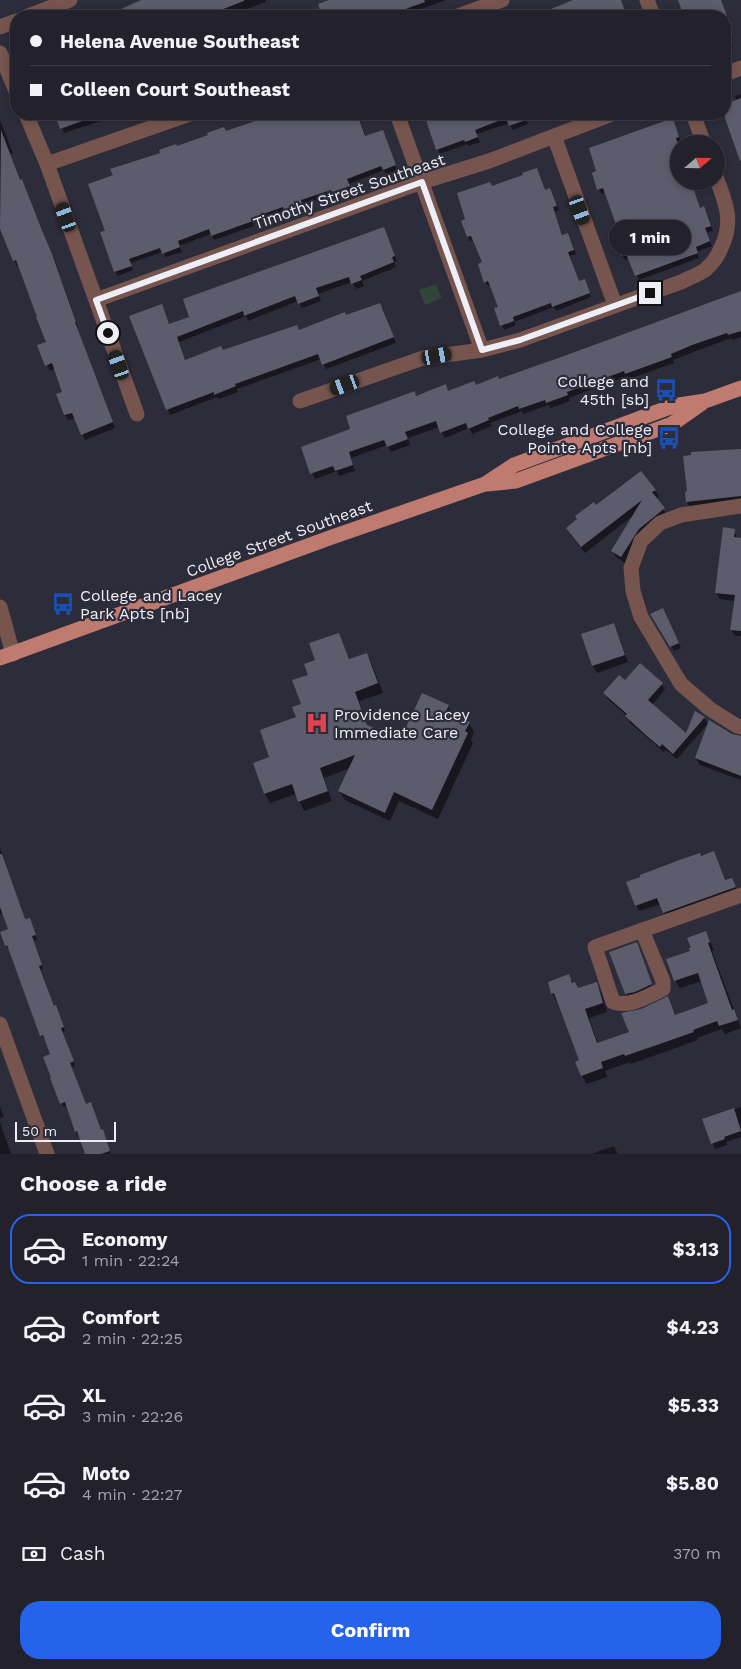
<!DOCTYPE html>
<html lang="en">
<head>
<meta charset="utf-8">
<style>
  body { margin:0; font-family:"Work Sans",sans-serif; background:#2a2934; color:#f1f3f6; height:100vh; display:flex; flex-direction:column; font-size:19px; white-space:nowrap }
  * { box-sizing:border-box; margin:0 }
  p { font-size:16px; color:#a2a3a9 }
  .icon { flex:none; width:28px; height:28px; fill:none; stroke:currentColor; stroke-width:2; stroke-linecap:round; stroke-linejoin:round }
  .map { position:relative; height:1154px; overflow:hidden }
  .side { display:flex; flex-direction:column; background:#22212c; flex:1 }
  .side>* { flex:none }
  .hud { position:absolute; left:10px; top:10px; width:721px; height:110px; border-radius:20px; box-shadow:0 2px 8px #0003,0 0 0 1px #3f3e48; display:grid; align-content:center; height:110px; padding:0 20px; background:#22212c }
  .needle { width:32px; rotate:70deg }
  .buttons { position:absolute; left:670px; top:135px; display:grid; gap:10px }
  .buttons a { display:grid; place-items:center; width:55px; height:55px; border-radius:50%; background:#22212c; box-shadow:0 2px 8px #0003,0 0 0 1px #3f3e48; font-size:25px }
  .scale { position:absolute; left:15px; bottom:12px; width:101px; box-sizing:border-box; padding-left:5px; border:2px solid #eeeef7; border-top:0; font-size:14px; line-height:18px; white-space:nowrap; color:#eeeef7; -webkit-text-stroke:4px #2d2c3a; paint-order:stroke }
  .end { position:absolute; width:22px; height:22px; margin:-11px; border:6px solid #eeeef7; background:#111; box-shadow:0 0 0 2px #111 }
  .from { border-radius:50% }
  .bubble { position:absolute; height:35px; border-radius:18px; background:#22212c; box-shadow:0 2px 8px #0003,0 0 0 1px #3f3e48; font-size:16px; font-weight:700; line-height:35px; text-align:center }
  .car { position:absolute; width:15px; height:30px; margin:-15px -8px; border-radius:6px; box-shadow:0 0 4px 1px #0007; background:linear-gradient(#222 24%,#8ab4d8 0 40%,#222 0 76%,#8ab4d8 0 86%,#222 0) }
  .hud b { display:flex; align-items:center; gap:18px; height:48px; font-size:19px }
  .hud b+b { border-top:1px solid #3f3e48 }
  .hud i { width:12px; height:12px; background:#f1f3f6 }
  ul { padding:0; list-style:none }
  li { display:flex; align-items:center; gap:15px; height:70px; margin:0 10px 8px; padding:0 10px; border:2px solid transparent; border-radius:20px }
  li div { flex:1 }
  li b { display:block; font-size:19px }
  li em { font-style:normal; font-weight:700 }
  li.selected { border-color:#2563eb }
  li>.icon { width:45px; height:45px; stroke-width:1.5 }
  h2 { padding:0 20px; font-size:22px; line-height:60px }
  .pay { display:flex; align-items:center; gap:12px; height:55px; padding:0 20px; font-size:19px }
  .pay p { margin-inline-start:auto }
  .button { display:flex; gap:10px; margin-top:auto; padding:10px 20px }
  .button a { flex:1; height:58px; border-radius:20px; background:#2563eb; color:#fff; font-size:20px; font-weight:700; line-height:58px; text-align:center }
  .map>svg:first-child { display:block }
  .green { fill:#31463a }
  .shadow { fill:#0007 }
  .building { fill:#5d5c6c }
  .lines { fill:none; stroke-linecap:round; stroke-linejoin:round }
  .street { stroke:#77554f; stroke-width:15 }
  .primary { stroke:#bf7b6f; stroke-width:15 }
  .route { stroke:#eeeef7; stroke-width:6 }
  .labels { text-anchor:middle; stroke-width:4.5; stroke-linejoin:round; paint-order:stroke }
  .street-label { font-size:16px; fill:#eeeef7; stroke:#2d2c3a }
  .poi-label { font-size:16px; fill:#eeeef7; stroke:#2d2c3a; text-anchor:end }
</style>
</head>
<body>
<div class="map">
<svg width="741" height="1154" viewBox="0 0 741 1154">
  <rect width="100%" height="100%" fill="#2d2c3a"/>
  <path class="green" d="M436,284L442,298L425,305L419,290Z"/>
  <path class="shadow" d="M144,0H265L266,2L234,14L232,12L220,16H107L135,5Z
    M331,0H446L402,16H323L319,5Z
    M576,0H621L627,16H529L540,12L541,14Z
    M679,0H720L729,21L726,22L733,40L731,41L733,48L725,51V16H685Z
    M295,12L297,16H284Z
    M741,94V159L725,114V105L736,101L735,96Z
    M56,114H122L64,133Z
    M264,114H357L366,137L385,135L397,170L386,174L384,170L349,184L351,191L336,196L334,194L302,205L303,208L288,214L286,211L253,223L254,226L214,240L211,234L179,246L182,252L166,257L163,252L130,263L133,270L118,276L115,271L107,231L114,176L177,148L260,121L258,116Z
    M425,114H539L526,118L528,124L513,130L509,123L477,134L480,142L468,146L467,144L440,154Z
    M0,120L13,153L10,154L20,181L22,180L25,186L43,235L55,261L78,327L77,328L115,428L85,440L76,418L68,420L65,415L58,395L63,393L55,369L50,371L39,346L47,342L20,265L17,266L14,260L0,224Z
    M673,120L681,142L678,143L679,181H696L697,185L693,187L700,209L706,212L713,231L706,233L712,246L697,252L699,258L639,280L629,258L625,260L622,255V237L606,192L601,194L599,189Z
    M537,169L545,192L552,194L559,210L554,212L563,236L570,239L576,254L570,256L579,283L587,285L591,297L556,311L554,307L514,322L516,325L504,330L502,325L500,308L491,285L488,286L485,282L484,263L474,240L470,241L468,237L467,220L492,188L524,176Z
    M386,234L397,261L394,262L396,267L362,281L364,286L356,289L352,282L318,294L321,301L302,308L298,301L248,321L246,316L179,342L185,361L223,352L346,317L383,309L396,343L326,369L321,359L237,389L238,392L219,399L217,397L170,415L131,316L161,306L169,325L191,318Z
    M741,292V337L732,340L731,338L696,351L673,360L674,363L629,379L628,376L592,389L569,398L570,401L551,408L549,405L523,414L522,411L490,423L492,426L472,434L469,428L445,438L439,427L408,438L410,445L391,452L387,445L351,458L355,471L339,476L337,471L315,479L312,473L352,430L415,393L417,397L445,386L449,392L499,380Z
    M741,450V503L691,509L687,502Z
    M655,490L659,497L656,499L667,515L642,536L625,563L616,557L613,551L634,515L585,553L571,535L596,507Z
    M734,530L737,539H741V636H735L731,629L734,601L720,599L716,593Z
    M652,614H665L681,648L674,651Z
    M613,624L617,631L628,662L597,673L593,666L582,635Z
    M338,634L350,660L367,654L372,664L383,693L359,701L368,727L401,742L448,706L454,716L469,723L474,732L471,740L473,743L438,819L399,801L390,821L345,800L339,791L350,768L324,778L332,801L304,811L296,794L270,803L265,794L254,764L271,758L298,718L309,675L317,661Z
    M625,682L662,684L665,690L652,705L687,735L695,713L704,718L708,724L677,759L666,750L664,752L630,723L627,716L608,699L604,693Z
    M732,735L741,737V780L700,765L696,758Z
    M0,848L25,921L32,923L37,940L33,941L43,969L41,970L54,1007L58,1011L65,1031L63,1032L75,1066L71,1067L86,1105L91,1104L93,1108L101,1131L105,1135L111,1154H86L80,1135L78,1136L76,1132L67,1106L64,1107L61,1103L52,1054L46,1039H44L41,1035L10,949H8L6,945L9,930L3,913L0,914Z
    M713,853L725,881L732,879L738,893L667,919L661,904L639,911L636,905L701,857Z
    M706,933L710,941L714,951H712L741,1028L725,1034L722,1029L697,1038L698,1040L631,1064L630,1062L605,1071L607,1077L587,1084L582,1076L580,1061L557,1002L552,993L568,976L578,989L596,983L601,992L607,1012L589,1018L598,1044L630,1032L642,1011L668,998L676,1016L710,1004L702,981L680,988L675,980Z
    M637,945L652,986L636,993L627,995L626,994Z
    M0,1107L4,1117L0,1118Z
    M741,1107V1137L726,1142L727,1145L715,1149L704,1120Z
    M0,1122L11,1154H0Z
    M614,1146L618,1154H591Z"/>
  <path class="building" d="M141,0H244V1L205,16H106Z
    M329,0H424L425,2L386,16H322L318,4Z
    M573,0H621L627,16H534Z
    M678,0H721L727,16H684Z
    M741,98V160L740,161L725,118V104Z
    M55,114H99V115L60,129Z
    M256,114H357L365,136L383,130L396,165L383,170L381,166L347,179L350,186L332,192L331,190L301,200L302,203L284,210L283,207L252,218L253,221L211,236L209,229L178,241L180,247L162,254L160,248L129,259L132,266L114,272L100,232L105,231L88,184L113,175L110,169L160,153L159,150L176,144L177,146L208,135L207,133L224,127L226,131L258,120Z
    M424,114H539L540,115L509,126L506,118L475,130L478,137L465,142L464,140L436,150Z
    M673,118L679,137L676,138L679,147V181H691L700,208L704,206L711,226L705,228L710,241L696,247L698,253L635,276L626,254L621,256L615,238L620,236L603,188L597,190L592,173L596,171L589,148Z
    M1,130L20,180L22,179L41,228L52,254L76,322H75L113,422L81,435L72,413L64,415L56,394L62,392L52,363L45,366L37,345L46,342L36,317H37L16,260L13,261L0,229Z
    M537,168L545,190L550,188L557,206L553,207L562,235L568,233L574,250L568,252L579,281L585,279L590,293L552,307L551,303L513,317L514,321L500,326L494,308L498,307L488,281L484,283L478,264L482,262L471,236L467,237L461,221L465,219L457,193L490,182L492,186L523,175L522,173Z
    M384,227L395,256L392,257L394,262L360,276L362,280L351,284L349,277L316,288L319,296L298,304L295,296L244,316L243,311L177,337L185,360L221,346L223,350L297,325L299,330L345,312L346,315L380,303L394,337L322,365L318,354L235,384L236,386L214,395V392L166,410L129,316L162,304L169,324L189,317L183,299Z
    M741,291V331L728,335L727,333L692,345L671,354L672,357L625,374L624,371L589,384L567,392L568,395L546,403L545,400L519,409L518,406L488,418L489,420L468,429L466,423L440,433L436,421L405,432L408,439L387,447L384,440L349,452L353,465L335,471L333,466L310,474L301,447L350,429L346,416L415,391L416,396L446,384L448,391L474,381L476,385L498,376L499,379L564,356Z
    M741,449V496L686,502L685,492L687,491L683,456L691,455V452Z
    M641,471L656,490L652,492L665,508L639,529L621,557L611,551L642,500L581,547L566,528L577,519L575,516L594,502L596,505Z
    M723,527L735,529L734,537L741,538V631L730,630L735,595L715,593Z
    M663,608L679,643L670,647L650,614Z
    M614,623L625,655L592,666L581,634Z
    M339,633L349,659L367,653L378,683L355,692L367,725L400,740L422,693L449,705L446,711L470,722L465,731L468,733L432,810L394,792L385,813L338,791L355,755L320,768L328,791L298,802L292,784L264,794L253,763L269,757L260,730L296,717L292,707L301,704L292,680L308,675L304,664L315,660L309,643Z
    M640,663L663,683L648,700L686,733L695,711L705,717L673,754L662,744L660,747L647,736L625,716L627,714L603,693L619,675L625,680Z
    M709,720L732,734L741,736V776L695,758Z
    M714,851L725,880L732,878L736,887L663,913L657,898L635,906L626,882L640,877V875L682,859L700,853L701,856Z
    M0,854H2L25,919L30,918L36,935L32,936L42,965L39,966L54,1006L56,1005L64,1027L61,1028L74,1061L70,1063L86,1104L91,1102L101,1130L103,1129L110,1151L101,1154H85L77,1131L75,1132L65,1102L60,1104L50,1078L51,1077L43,1057L50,1054L43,1035L40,1036L7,945L5,946L0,932L8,929L0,907Z
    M706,931L710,942L708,943L732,1010L734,1009L738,1020L719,1026L717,1021L693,1030L694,1032L625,1056L624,1054L601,1062L603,1068L581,1076L575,1062L579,1060L554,993L551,994L548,982L569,974L572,983L575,982L578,988L597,982L603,1003L585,1009L597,1043L629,1032L621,1013L641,1009L668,996L675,1015L708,1003L698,973L674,981L666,959L690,951L689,948H691L687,938Z
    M637,942L652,984L635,992L625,994L609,952Z
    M734,1108L741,1131L724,1137L725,1139L711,1144L702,1119Z"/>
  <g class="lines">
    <path class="street" d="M647,0L653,16
      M28,16L70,0
      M458,16L502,0
      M0,27L16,21
      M0,53L16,91
      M725,74L741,68
      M26,114L47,164L137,414
      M397,114L482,350
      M693,114L704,144
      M554,136L615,305
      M47,164L190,114
      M96,300L422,182L489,161L612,114
      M300,401L423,358L482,350L520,340L681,282C689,278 698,275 705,270C712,264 718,256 721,248C734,222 726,203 716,177
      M741,506L681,515L660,523L641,541L631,568L633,591L641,617L681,684L710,709L737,726L741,727
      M0,607L13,654
      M642,930L663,981V989C648,996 629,1008 613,1002L595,947L741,895
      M0,1024L47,1154"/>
    <path class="primary" d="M487,484L516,481L672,424L702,403
      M0,658L332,537L485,484L514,465L673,406L705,401L741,388"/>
  </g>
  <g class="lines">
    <path class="route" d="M108,333L96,300L422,182L482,350L520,340L650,293"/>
  </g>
  <defs>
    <symbol id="bus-bare" viewBox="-9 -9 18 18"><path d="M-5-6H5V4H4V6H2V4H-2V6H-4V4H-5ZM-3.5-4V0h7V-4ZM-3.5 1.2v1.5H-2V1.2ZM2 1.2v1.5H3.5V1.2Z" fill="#1a4fb4" stroke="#2d2c3a" stroke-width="2.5" paint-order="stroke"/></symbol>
    <symbol id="hospital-bare" viewBox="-9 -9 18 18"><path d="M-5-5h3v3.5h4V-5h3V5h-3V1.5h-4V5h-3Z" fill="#e0444e" stroke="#2d2c3a" stroke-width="2.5" paint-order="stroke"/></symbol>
  </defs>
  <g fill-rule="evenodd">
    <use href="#bus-bare" x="650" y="374" width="32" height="32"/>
    <use href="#bus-bare" x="653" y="422" width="32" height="32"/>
    <use href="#bus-bare" x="47" y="588" width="32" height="32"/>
    <use href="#hospital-bare" x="301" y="707" width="32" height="32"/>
  </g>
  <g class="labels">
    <g class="street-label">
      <text transform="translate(349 191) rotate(-19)" y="6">Timothy Street Southeast</text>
      <text transform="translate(279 538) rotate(-20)" y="6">College Street Southeast</text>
    </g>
    <g class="poi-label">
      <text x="649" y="387">College and<tspan x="649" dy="18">45th [sb]</tspan></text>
      <text x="652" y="435">College and College<tspan x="652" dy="18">Pointe Apts [nb]</tspan></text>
      <text x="80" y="601" text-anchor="start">College and Lacey<tspan x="80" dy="18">Park Apts [nb]</tspan></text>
      <text x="334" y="720" text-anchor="start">Providence Lacey<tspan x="334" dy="18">Immediate Care</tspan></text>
    </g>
  </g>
</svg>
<div class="buttons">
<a><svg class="needle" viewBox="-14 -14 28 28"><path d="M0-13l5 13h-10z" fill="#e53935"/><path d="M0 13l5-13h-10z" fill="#a2a3a9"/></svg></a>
</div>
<div class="scale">50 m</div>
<i class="end from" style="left:108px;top:333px"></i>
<i class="end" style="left:650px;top:293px"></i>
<div class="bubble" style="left:609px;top:220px;width:82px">1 min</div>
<i class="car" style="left:580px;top:210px;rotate:160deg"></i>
<i class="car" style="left:66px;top:217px;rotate:340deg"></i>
<i class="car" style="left:437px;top:356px;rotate:80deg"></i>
<i class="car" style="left:119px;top:365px;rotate:341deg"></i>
<i class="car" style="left:345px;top:385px;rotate:250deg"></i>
<div class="hud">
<b><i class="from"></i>Helena Avenue Southeast</b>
<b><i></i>Colleen Court Southeast</b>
</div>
</div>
<section class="side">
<h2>Choose a ride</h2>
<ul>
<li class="selected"><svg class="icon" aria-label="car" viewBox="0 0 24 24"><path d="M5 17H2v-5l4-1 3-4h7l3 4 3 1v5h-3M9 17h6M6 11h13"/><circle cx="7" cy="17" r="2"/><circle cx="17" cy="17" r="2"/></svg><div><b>Economy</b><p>1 min · 22:24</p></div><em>$3.13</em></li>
<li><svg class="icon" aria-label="car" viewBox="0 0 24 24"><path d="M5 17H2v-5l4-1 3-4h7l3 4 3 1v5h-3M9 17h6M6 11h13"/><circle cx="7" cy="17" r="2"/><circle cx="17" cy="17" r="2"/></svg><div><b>Comfort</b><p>2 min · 22:25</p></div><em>$4.23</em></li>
<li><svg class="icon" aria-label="car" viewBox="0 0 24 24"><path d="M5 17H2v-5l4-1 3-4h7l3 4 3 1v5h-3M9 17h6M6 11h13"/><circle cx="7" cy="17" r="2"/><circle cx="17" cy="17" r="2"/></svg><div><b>XL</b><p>3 min · 22:26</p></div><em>$5.33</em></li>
<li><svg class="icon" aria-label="car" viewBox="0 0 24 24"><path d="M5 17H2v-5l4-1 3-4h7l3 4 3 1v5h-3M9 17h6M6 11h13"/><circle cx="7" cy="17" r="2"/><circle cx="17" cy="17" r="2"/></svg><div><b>Moto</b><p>4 min · 22:27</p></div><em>$5.80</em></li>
</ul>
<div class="pay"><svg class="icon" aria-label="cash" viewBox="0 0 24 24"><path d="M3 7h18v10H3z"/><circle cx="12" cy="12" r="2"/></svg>Cash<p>370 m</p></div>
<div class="button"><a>Confirm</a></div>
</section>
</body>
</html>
